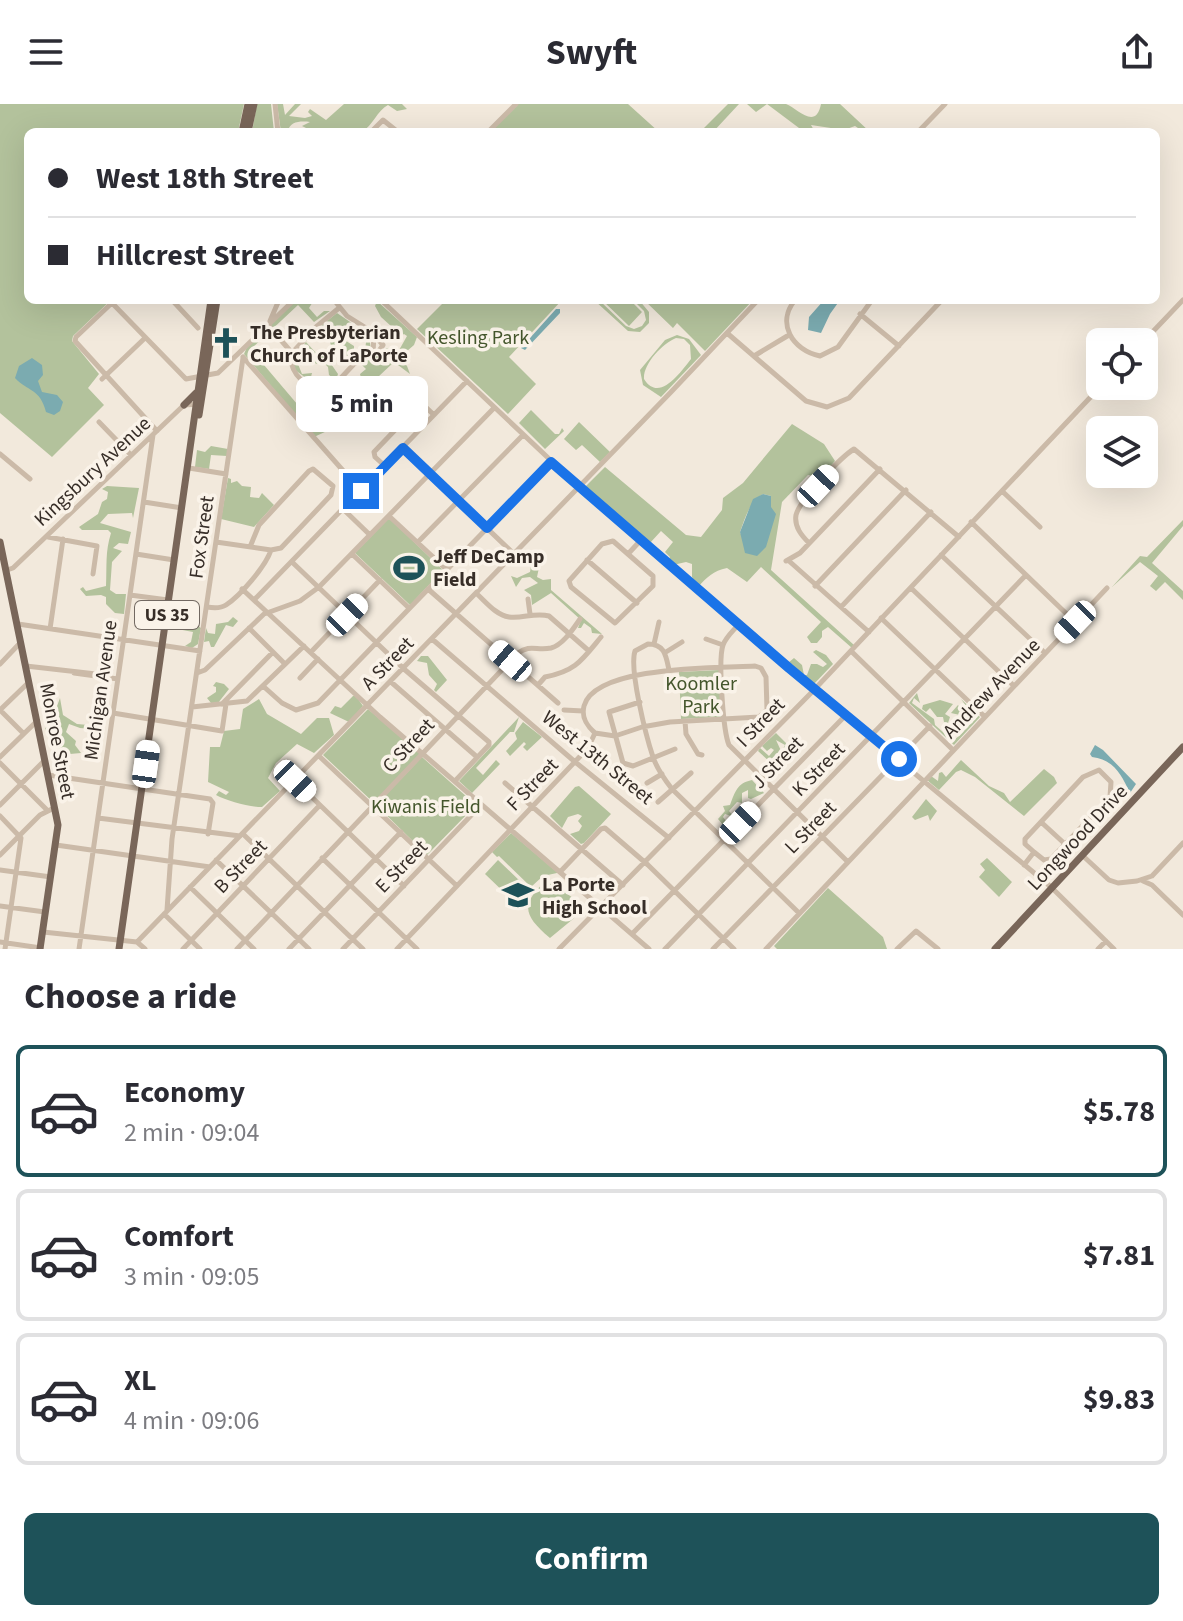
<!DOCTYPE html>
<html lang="en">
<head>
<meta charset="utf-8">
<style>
  body { margin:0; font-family:"Source Sans 3",sans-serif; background:#f2f2f3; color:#2b2b33; height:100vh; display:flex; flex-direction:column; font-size:30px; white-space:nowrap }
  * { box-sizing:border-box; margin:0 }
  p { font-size:26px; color:#7c7c81 }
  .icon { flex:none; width:44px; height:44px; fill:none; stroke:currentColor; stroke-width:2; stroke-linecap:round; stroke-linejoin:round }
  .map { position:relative; height:845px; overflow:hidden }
  .sheet { display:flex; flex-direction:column; background:#fff; flex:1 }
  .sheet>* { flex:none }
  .hud { position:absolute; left:24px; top:24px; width:1136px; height:176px; border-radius:12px; box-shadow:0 8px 32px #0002; display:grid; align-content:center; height:176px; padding:0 24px; background:#fff }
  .fabs { position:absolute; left:1086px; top:224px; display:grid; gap:16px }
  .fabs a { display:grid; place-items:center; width:72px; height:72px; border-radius:12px; background:#fff; box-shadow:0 8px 32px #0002; font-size:40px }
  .end { position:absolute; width:36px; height:36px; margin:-18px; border:10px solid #1a73e8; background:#fff; box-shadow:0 0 0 4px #fff }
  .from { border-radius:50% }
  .bubble { position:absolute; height:56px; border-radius:12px; background:#fff; box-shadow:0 8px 32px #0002; font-size:26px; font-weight:700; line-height:56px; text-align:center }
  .car { position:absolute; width:24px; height:48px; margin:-24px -12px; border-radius:10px; box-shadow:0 0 6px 2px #0007; background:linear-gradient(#fff 24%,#345 0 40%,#fff 0 76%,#345 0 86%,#fff 0) }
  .hud b { display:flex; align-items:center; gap:28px; height:76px; font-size:30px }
  .hud b+b { border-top:2px solid #e1e1e2 }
  .hud i { width:20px; height:20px; background:#2b2b33 }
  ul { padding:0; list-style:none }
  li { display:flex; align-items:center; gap:24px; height:132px; margin:0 16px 12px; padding:0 8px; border:4px solid #e1e1e2; border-radius:12px }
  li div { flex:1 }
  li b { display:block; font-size:30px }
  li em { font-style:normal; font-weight:700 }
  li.selected { border-color:#1e5259 }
  li>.icon { width:72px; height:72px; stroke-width:1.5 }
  h2 { padding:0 24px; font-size:36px; line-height:96px }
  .action { display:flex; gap:16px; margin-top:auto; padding:16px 24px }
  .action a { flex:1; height:92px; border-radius:12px; background:#1e5259; color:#fff; font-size:32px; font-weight:700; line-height:92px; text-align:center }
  header { display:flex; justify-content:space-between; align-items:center; height:104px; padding:0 24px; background:#fff; font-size:36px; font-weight:700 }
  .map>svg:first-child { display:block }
  .green { fill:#b3c29c; fill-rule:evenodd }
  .water { fill:#7babb0 }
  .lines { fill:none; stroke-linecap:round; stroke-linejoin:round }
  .minor { stroke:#cbbaa8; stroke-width:5 }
  .major { stroke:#796659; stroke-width:7 }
  .route { stroke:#1a73e8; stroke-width:10 }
  .labels { text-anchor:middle; stroke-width:7; stroke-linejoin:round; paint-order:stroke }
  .shield { fill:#faf3e9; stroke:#726962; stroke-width:2 }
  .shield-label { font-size:18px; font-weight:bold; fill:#372e28 }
  .poi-label { font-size:20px; font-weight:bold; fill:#372e28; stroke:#faf3e9; text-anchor:start }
  .park-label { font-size:20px; fill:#44562c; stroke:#faf3e9 }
  .street-label { font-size:20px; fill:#372e28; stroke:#faf3e9 }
</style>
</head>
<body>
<header><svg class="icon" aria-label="menu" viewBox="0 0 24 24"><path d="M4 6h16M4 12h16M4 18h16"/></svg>Swyft<svg class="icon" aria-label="share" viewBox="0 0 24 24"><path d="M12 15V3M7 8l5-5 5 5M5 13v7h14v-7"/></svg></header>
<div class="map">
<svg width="1183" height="845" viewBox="0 0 1183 845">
  <rect width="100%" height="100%" fill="#f2e9dc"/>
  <path class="green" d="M0,0H244L238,28H28V196H111L73,232L72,237L99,270L88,284L104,301L52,353L0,309Z
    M257,0H271L274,28H252Z
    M277,0H283L285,11L295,0H301L289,12L305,14L312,12L308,8L310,5L326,16L344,0H402L407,5L397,7L388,1C377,7 373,21 362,28H314L302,22L310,18C301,17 289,17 288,28H281Z
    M517,0H628L659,28H490Z
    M728,0H739L713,28H700Z
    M747,0C757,0 777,0 786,0C797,4 816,27 821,0H840L870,28H864L855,22L844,26L811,21L815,28H807L799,24L767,0L756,8Z
    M296,196H314L309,204L317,213L324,207H330L314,218L298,201L252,244L251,251L255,256L265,255L264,261L303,307L314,290L326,297L313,300L308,305L311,319L316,325C324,325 330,319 336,314L334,310L357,290L364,291L337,322L338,328L327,327L314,333L244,250L247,243Z
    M446,196H562L509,253L536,280L508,310L417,225Z
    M594,196H599L626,222L634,225L642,222L646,216L644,207L633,196H639L649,208V219L640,228L628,227Z
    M602,196H630L642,208L629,222Z
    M644,196H753L705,247L677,219L673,224Z
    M377,197L417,233L414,241L399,254L407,262L410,270L394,258L362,288L366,275L361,274L360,270L366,265L361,260L362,258L387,244L394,249L398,248L407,232L404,230L394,236H384L381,232L392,223L381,213L375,202Z
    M337,209L356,222L343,235L354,242V247L365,246L367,231L369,230L371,247L348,261L345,256V247L331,241L327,230L314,231L317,225Z
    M677,231L689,235L701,251L661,293L643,281L640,266L665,236ZM676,234L684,235L690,241L691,255C680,269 659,299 644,275C643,260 662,240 676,234Z
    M306,238L317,250L328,251L329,257L338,270L336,276L329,271L328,263L321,256L317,260L306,255L298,260L302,270L312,269L310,277L295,266L292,259C297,249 300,248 311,248L304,240Z
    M531,306L555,330H559L562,324L564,327L545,345L519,319Z
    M579,318L610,348L600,358L582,341L576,346L564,335Z
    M792,320L824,340L835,357L821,373L808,371L782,398L771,466L854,541L852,544L828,523L822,527V533L817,539H811L807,533L821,518L761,463L747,478L727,464C713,467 707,473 698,483L692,473V460L686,458L673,461L668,457L670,453L665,448L673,438L661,427L650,439L613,406L610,407L601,400L602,397L585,383L605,363L686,431L701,433L722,406L723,394L743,379ZM763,390L771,392L770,422L744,437L740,428C745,414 750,397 763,390Z
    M211,342L228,345L227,352L211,351L209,365L195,363L197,346L205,348Z
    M228,374L231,375V379L237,377L242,382L251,383L250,393L259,394L262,389L274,401L254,423L221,415Z
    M107,382L139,384L133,414L132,409L108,410L100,419L131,428L128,440L119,439L113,444L122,447L112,458L110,486L116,490H126L124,510L115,509L106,500V493L101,491L86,492L80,485L83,483L86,487L106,482C107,462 105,448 111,429L108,426H82L79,423L98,410L102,398L107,395L108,388L102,385Z
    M389,414L443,466L410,501L355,449Z
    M1183,416V422L1152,459L1183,487V496L1165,478L1156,487L1150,482L1158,472L1140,458L1112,483L1140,452L1147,453Z
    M536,455L540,459L537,473L543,476L551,475V486L602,530L592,529L591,524L584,519L581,524H578L581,516L551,489L532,501L531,491L524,486L538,479L530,473L522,474L516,483L511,472L517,474L530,468L532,457Z
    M233,513L238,517L233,523L226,521L214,543H211L209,537L204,538L206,524L208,529L215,530L216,520L228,518Z
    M194,519L201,524L198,540L192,544L185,542L191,538L193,528L172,524L183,520L190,522Z
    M816,546L826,551L833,560L814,580L788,559L794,554L802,561L804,571H807L811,560H817L823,563L827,560L813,548Z
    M421,552H428L447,576L436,588L434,586L437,580L429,571L427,559L417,557Z
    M720,566L722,613L681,615L679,568Z
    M216,578L224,580L229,585L218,599H211L207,594L216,588V583L213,582Z
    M917,589L920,599L914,594L912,599L934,615L935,621L953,637L960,631L955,628L954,621L962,629L977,613L967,604L960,611L951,609L958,601L960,604L958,606L961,607L966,602L961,595L980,613L954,641L909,599Z
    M353,592H356L363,602L349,618L330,609L335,602L341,604Z
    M60,594L63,611L77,620L100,622L101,617L97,613L103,614L106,606L107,608L102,626L80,624L69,620L66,628L76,637L75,641L81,649L70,650L59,646L61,640C57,633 54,629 46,628L45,624L53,622L52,608L56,605Z
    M259,595L267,610L301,630L317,614H329L334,631L314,649L297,640L276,659L268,674L280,687L262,703C249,703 227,697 216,691L219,687L226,691L229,688L208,678L210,643H220L224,627L240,625L243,605Z
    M940,596L953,600L945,610L950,613L948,619L944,618L943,613H937L930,604L926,608L922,605L923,601Z
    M368,605L420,650L374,699L323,651Z
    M519,613L514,628H510L476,664L483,671L496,656L500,660L472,689L459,677Z
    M523,618L542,633L527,647L523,643L526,640L524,638L510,652L506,647L517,635L515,629Z
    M776,629L788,641L783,645L785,641L776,636L782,649L771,659L758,647L760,644L769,652L774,646L771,644L767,647L762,642Z
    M422,653L476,701L427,751L376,701Z
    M961,656L989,682L1004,689L1010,698L1044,665L1054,673L1057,679L1024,712L975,673L961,666L956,668L939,686L927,676L931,672L938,677L939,669L942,668L946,673Z
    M752,676L764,689L751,695L748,694V686L742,689V699L737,698L729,707L734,713L725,710L723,713L726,717L735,719L728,727L718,715L725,707L723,702L730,701C735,688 737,679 752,676Z
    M579,682L611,710L584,739L581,740L570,730L579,727L582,722L578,717L582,712L578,710L568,713L562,724L550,712L575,683Z
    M926,695L937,707L930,717L928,711L915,716L912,713Z
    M511,729L557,768V769L543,772L531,783L499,752L497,753L492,748Z
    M987,754L1012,778L999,793L979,773L985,766L980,760Z
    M498,756L523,780L510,794L485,770Z
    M547,776L576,796L580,806L573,815L550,834C523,811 520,800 547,776Z
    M828,784L883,833L887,845H777L774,842Z"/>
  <path class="water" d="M824,196H840L830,210L821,229L808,226L809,213Z
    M556,205H560V209L525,246L521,244Z
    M32,254L42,261L43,271L38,277L42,288L57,291L63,298L60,307L54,311L46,308C40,284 28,288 15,274L19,262Z
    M763,390L771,392V403L776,410L766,443L757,452L745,449L740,428L753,395Z
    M1095,641L1103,646L1136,680L1130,689C1121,670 1114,656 1092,653L1090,650Z"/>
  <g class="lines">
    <path class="minor" d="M275,0L278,28
      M371,28L383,16L398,28
      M488,28L516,0
      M918,28L945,0
      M115,196L76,233L75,237L157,327
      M172,196L198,224
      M381,196L580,384L812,584L1051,783L1114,845
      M795,196C776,219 792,246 820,252L838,243L872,196
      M112,199L186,275L218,269L294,196
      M860,210L899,242
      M270,217L279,196
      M268,221L292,249C287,270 308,283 326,290L354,260L379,247L383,241L371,227L347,212L334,196
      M727,229L806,297L827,303L849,294L942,196
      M1143,238L1183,196
      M292,249L316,223L339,204
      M373,249L374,230
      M754,252L789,231
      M243,253L361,387
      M102,275L145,234
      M671,288L758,196
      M411,289L434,311
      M99,318L131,351
      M403,344L515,451
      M0,350L30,375
      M385,362L375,353L374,348L421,299
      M189,364L226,370
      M1002,387L1040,423
      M144,398L182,404
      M343,405L370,431
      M389,412L446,465
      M971,418L1075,518
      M48,433L97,442L93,470
      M613,437L653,472V482L615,519L571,483L569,477L602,440Z
      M216,438L271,446
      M418,438L523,331
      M809,439C802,432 794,423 796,411C799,397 841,353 854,345L959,433
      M136,450L174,456
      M352,450L409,504
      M628,450L640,437
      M941,451L1045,549
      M587,456L637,499
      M786,457L800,449L880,365
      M789,457L869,528
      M292,458L404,565L489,638V641L455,677
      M7,466L13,464L184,301L200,300
      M815,482L906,386
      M911,484L1014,582
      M242,485L380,613L649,845
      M428,485L558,599
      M477,490C486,498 496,511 509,513C522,515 535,508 549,512L589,547
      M130,491L168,496
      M528,495L530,510
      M254,496L467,277
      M207,503C213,504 220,505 226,501C240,492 266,462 271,446L281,444L331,391L333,382L313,365L309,367L259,421L250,443
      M841,503L931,408
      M881,514L984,612
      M18,520L200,547
      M738,521C733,527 726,533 723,541C718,555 723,627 729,641L848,758
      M249,524L285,560
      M50,525L63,435
      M432,535L574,657L669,734
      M706,535L723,541
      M654,540L659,518
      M851,547L953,646
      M311,548L380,476
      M666,548L682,538
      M0,560L20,539
      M26,562L96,570L99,572
      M755,562L761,564L766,573L767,606L759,613L670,618L642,623L615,632L595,629C587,622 581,614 584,602C595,561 721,564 755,562Z
      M669,566C666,552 665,540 648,540L635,547C629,565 646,632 653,653C657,665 665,676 672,685L799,809
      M74,569L118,575
      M197,569L205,566L264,510L300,497L319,483L494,304
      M300,574L318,555
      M391,578L477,653
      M538,581L545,573C576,567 582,556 601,533
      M263,582L282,599L296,606L318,599L551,358
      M640,598L609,608L623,659L633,662L675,645
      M222,600L273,548
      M192,603L247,597L304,542
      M564,606L583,607
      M113,609L222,627L226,600
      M685,617L686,630L698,650L702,651
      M23,629L0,606L29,578
      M319,652L457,782
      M0,653L37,617
      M0,659L47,706
      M48,671L210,695L213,699L208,730
      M295,677L404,782
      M505,679L623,781
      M647,679L662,670
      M658,698L691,669
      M0,701L45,656
      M0,712L21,734L5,845
      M98,714L240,732
      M1041,718L1065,740
      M243,730L363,845
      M56,741L210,763
      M0,751L40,711L54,704
      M1082,751L1109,776L1118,779L1137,777L1152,772L1183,739
      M322,754L417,845
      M216,756L309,845
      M1024,761L1034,748L1044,756L1051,755L1110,693L1111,678L1099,666L1083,673L1025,735V740L1034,748
      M0,766L51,773
      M560,768L601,725L605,724L648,761L734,845
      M1143,777L1152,781L1183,811
      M190,783L254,845
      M0,802L45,808
      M167,806L172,735L243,254
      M164,810L200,845
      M43,828L137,838
      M632,830L845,612
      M0,838L41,844
      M137,838L672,287
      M137,838L145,845
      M79,845L153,331
      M183,845L320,701
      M237,845L518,549C530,540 537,547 551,544C563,541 573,525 580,515
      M289,845L401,728
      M343,845L481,701
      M397,845L588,644L595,629
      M559,845L812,588L1101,282
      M665,845L1026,471
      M713,845L930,622
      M766,845L1107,484
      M897,845L916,827L938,845
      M1098,845L1106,837"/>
    <path class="major" d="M242,28L248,0
      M248,28L254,0
      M184,301L196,289
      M199,311L217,196
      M0,438L58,721L40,845
      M119,845L211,196
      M995,845L1183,643"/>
  </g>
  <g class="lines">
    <path class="route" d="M361,387L403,344L487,424L551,358L789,564L899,655"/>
  </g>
  <defs>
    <symbol id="church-bare" viewBox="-9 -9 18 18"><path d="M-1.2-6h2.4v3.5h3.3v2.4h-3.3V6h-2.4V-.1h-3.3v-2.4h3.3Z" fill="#1e5259" stroke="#faf3e9" stroke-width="2.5" paint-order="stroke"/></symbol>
    <symbol id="stadium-bare" viewBox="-9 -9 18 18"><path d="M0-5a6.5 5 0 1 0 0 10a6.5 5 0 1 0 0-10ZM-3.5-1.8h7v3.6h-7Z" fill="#1e5259" stroke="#faf3e9" stroke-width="2.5" paint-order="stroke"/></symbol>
    <symbol id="school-bare" viewBox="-9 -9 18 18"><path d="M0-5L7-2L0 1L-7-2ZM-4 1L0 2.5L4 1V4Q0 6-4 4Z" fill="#1e5259" stroke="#faf3e9" stroke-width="2.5" paint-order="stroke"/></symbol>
  </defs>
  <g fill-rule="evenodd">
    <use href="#church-bare" x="204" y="217" width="44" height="44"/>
    <use href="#stadium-bare" x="387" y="442" width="44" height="44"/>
    <use href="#school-bare" x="496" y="769" width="44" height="44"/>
  </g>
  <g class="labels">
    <rect class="shield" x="135" y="497" width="64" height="28" rx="6"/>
    <g class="shield-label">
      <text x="167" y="517">US 35</text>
    </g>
    <g class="poi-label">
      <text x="250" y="235">The Presbyterian<tspan x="250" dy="23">Church of LaPorte</tspan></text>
      <text x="433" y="459">Jeff DeCamp<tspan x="433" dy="23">Field</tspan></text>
      <text x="542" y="787">La Porte<tspan x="542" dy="23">High School</tspan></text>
    </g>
    <g class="park-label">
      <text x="478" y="240">Kesling Park</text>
      <text x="701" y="586">Koomler<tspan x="701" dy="23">Park</tspan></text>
      <text x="426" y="709">Kiwanis Field</text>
    </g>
    <g class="street-label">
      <text transform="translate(92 367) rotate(-43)" y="7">Kingsbury Avenue</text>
      <text transform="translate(201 433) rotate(-82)" y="7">Fox Street</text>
      <text transform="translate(387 559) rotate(-46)" y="7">A Street</text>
      <text transform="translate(991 584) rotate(-46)" y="7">Andrew Avenue</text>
      <text transform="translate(100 586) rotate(-82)" y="7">Michigan Avenue</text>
      <text transform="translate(760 618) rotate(-46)" y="7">I Street</text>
      <text transform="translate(58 637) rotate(79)" y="7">Monroe Street</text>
      <text transform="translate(408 641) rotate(-47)" y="7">C Street</text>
      <text transform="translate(598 653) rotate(39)" y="7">West 13th Street</text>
      <text transform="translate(777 658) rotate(-46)" y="7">J Street</text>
      <text transform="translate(818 665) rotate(-46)" y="7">K Street</text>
      <text transform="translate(532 680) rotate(-46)" y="7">F Street</text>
      <text transform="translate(810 723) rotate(-46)" y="7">L Street</text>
      <text transform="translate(1077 733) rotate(-47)" y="7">Longwood Drive</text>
      <text transform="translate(240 762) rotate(-46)" y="7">B Street</text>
      <text transform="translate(401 762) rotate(-46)" y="7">E Street</text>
    </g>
  </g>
</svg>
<div class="fabs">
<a><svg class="icon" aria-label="locate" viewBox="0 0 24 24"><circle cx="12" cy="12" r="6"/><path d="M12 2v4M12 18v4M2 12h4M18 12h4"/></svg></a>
<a><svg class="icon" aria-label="layers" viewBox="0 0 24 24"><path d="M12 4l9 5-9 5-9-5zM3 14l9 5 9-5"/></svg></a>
</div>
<i class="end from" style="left:899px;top:655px"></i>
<i class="end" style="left:361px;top:387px"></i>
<div class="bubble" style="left:296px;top:272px;width:132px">5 min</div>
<i class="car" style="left:818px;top:382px;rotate:43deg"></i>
<i class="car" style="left:347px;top:511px;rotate:44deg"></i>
<i class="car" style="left:1075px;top:518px;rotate:224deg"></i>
<i class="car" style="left:510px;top:557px;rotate:311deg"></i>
<i class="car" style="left:146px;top:660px;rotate:8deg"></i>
<i class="car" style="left:295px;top:677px;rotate:134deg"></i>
<i class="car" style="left:740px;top:719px;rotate:44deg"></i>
<div class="hud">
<b><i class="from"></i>West 18th Street</b>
<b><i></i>Hillcrest Street</b>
</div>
</div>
<section class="sheet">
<h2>Choose a ride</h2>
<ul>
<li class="selected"><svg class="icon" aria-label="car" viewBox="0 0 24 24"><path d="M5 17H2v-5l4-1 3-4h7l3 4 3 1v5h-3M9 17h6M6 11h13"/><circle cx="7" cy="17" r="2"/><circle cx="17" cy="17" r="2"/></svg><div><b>Economy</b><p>2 min · 09:04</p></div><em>$5.78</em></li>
<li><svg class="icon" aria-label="car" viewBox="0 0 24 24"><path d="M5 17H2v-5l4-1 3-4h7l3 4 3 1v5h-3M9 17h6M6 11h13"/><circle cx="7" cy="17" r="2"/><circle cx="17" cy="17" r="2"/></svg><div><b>Comfort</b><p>3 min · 09:05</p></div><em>$7.81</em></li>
<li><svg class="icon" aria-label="car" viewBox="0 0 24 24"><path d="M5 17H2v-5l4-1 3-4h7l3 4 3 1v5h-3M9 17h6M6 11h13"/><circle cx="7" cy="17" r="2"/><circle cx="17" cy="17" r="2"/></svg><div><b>XL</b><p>4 min · 09:06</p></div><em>$9.83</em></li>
</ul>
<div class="action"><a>Confirm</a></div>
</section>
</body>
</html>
